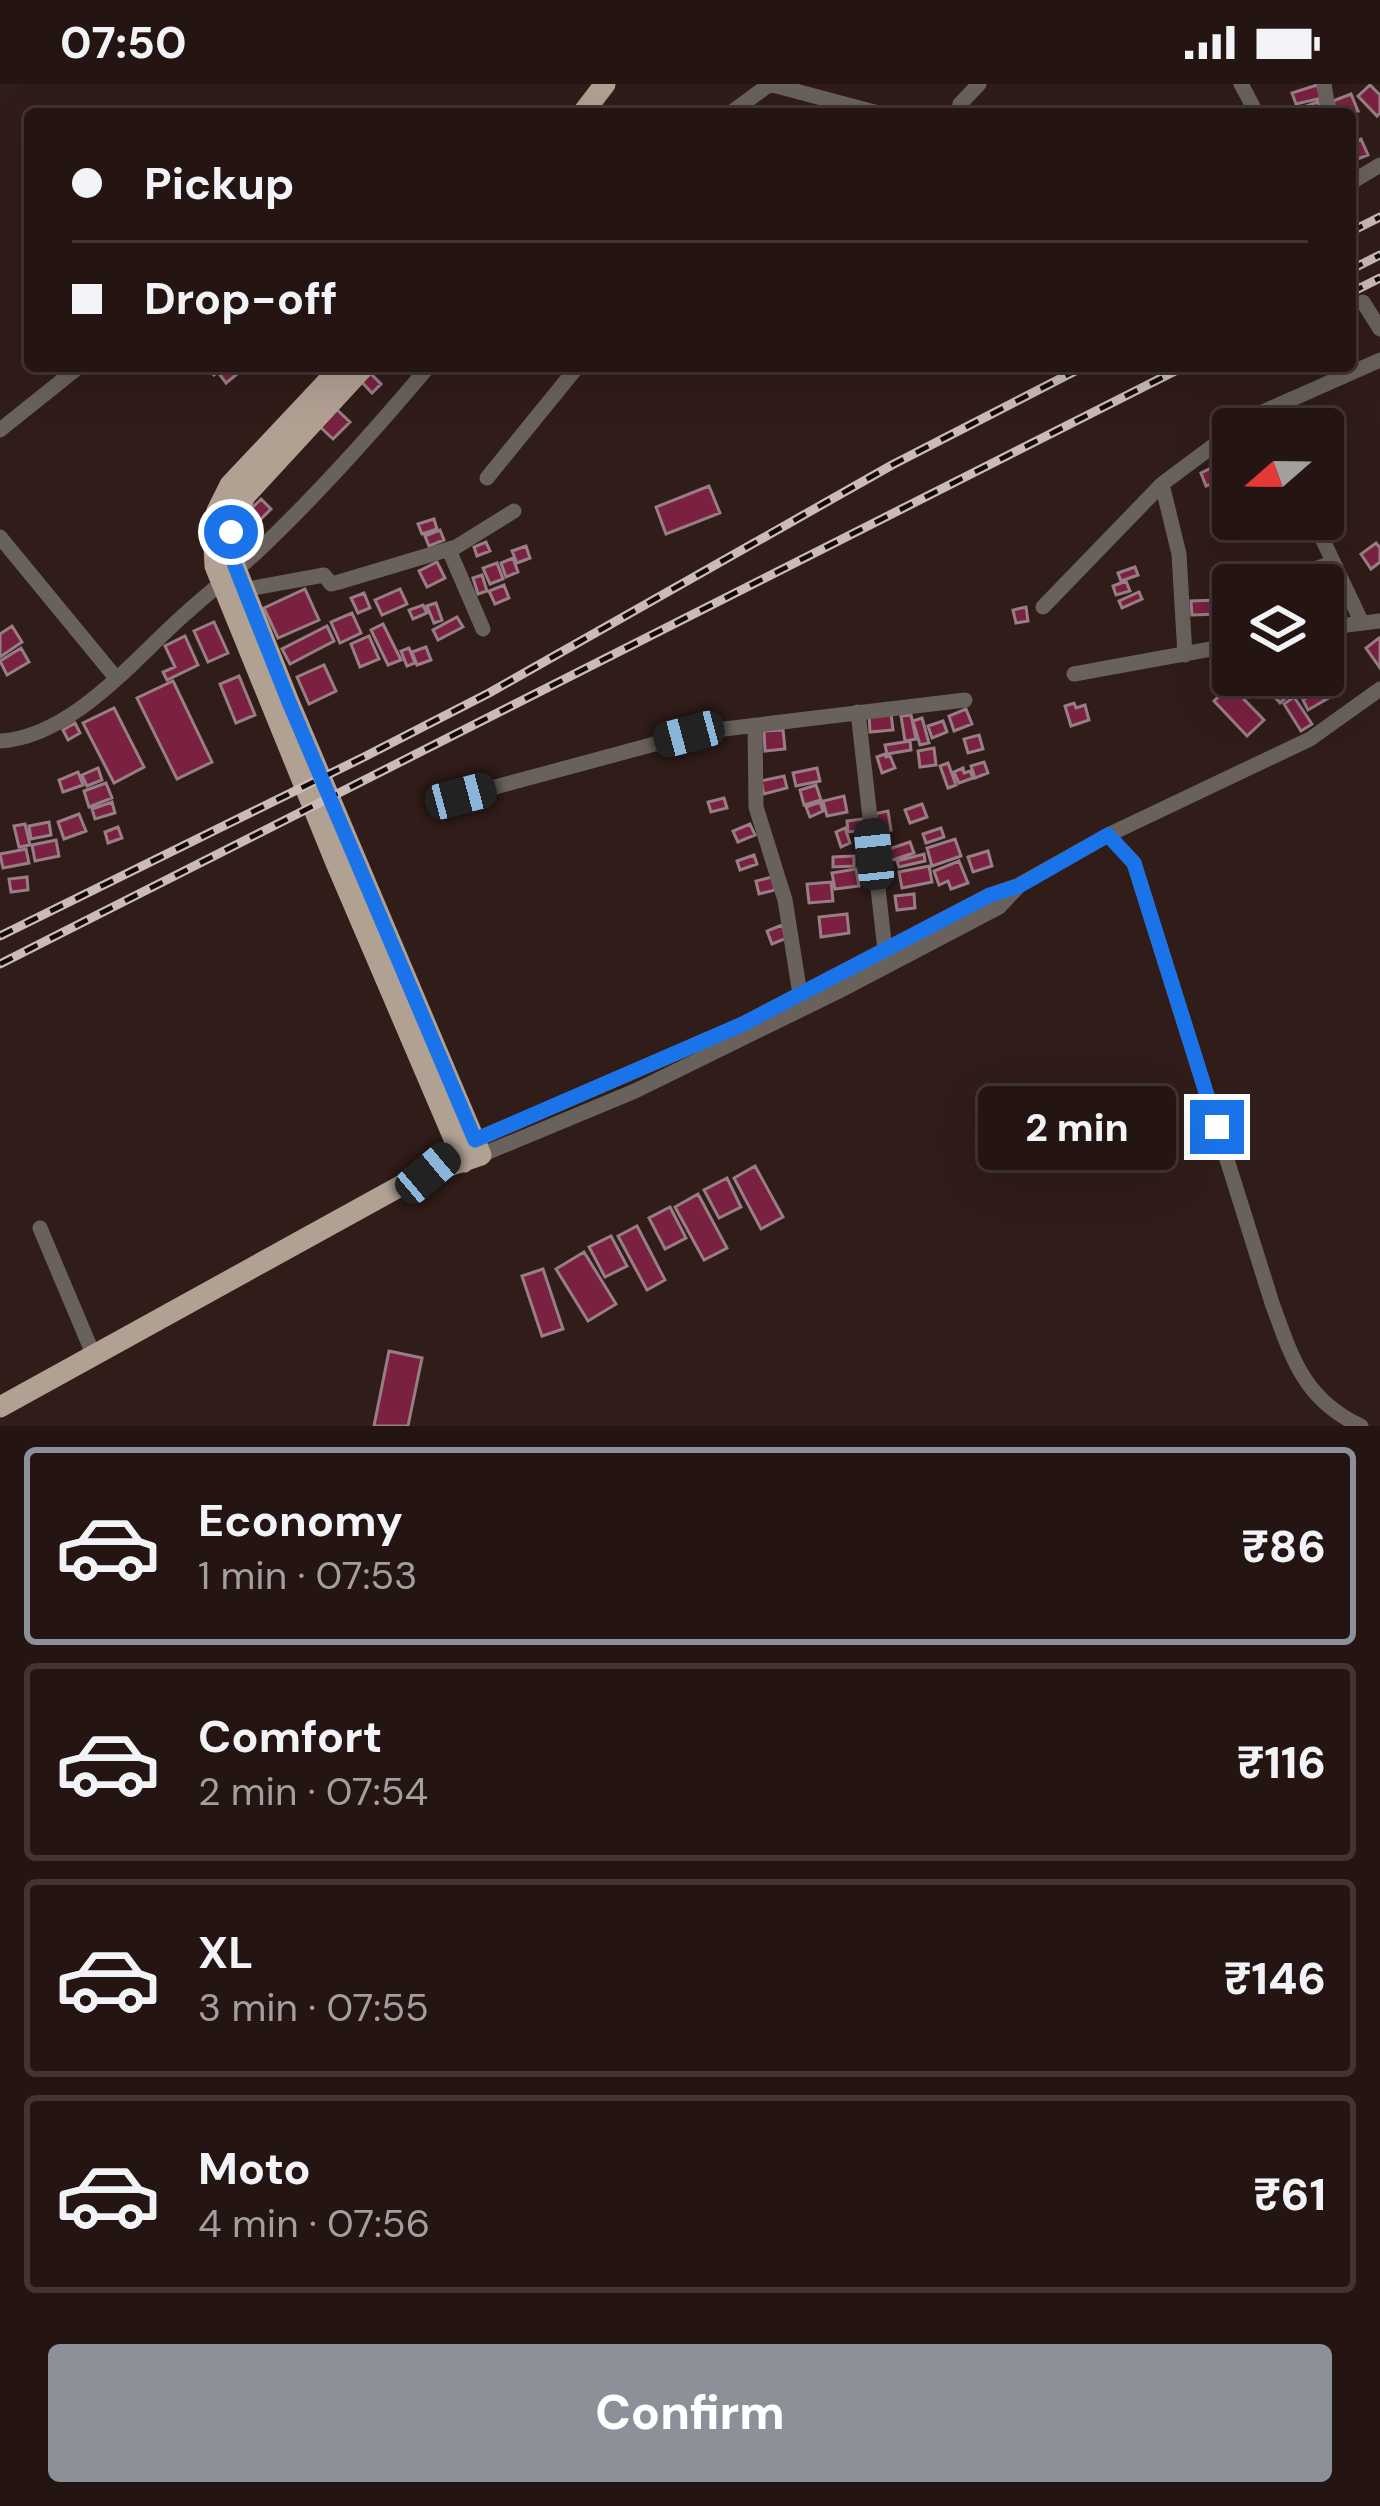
<!DOCTYPE html>
<html lang="en">
<head>
<meta charset="utf-8">
<style>
  body { margin:0; font-family:"DM Sans",sans-serif; background:#302220; color:#f1f3f6; height:100vh; display:flex; flex-direction:column; font-size:45px; white-space:nowrap }
  * { box-sizing:border-box; margin:0 }
  p { font-size:39px; color:#a39f9f }
  .icon { flex:none; width:66px; height:66px; fill:none; stroke:currentColor; stroke-width:2; stroke-linecap:round; stroke-linejoin:round }
  .map { position:relative; height:1342px; overflow:hidden }
  .details { display:flex; flex-direction:column; background:#241512; flex:1 }
  .details>* { flex:none }
  .top-card { position:absolute; left:24px; top:24px; width:1332px; height:264px; border-radius:12px; box-shadow:0 12px 48px #0002,0 0 0 3px #413432; display:grid; align-content:center; height:264px; padding:0 48px; background:#241512 }
  .needle { width:78px; rotate:250deg }
  .buttons { position:absolute; left:1212px; top:324px; display:grid; gap:24px }
  .buttons a { display:grid; place-items:center; width:132px; height:132px; border-radius:12px; background:#241512; box-shadow:0 12px 48px #0002,0 0 0 3px #413432; font-size:60px }
  .end { position:absolute; width:54px; height:54px; margin:-27px; border:15px solid #1a73e8; background:#fff; box-shadow:0 0 0 6px #fff }
  .from { border-radius:50% }
  .bubble { position:absolute; height:84px; border-radius:12px; background:#241512; box-shadow:0 12px 48px #0002,0 0 0 3px #413432; font-size:39px; font-weight:800; line-height:84px; text-align:center }
  .car { position:absolute; width:36px; height:72px; margin:-36px -18px; border-radius:15px; box-shadow:0 0 9px 3px #0007; background:linear-gradient(#222 24%,#8ab4d8 0 40%,#222 0 76%,#8ab4d8 0 86%,#222 0) }
  .top-card b { display:flex; align-items:center; gap:42px; height:114px; font-size:45px }
  .top-card b+b { border-top:3px solid #413432 }
  .top-card i { width:30px; height:30px; background:#f1f3f6 }
  ul { padding:21px 0 0; list-style:none }
  li { display:flex; align-items:center; gap:36px; height:198px; margin:0 24px 18px; padding:0 24px; border:6px solid #413432; border-radius:12px }
  li div { flex:1 }
  li b { display:block; font-size:45px }
  li em { font-style:normal; font-weight:800 }
  li.active { border-color:#8c9099 }
  li>.icon { width:108px; height:108px; stroke-width:1.5 }
  .primary-button { display:flex; gap:24px; margin-top:auto; padding:24px 48px }
  .primary-button a { flex:1; height:138px; border-radius:12px; background:#8c9099; color:#fff; font-size:48px; font-weight:800; line-height:138px; text-align:center }
  .status { display:flex; justify-content:space-between; align-items:center; height:84px; padding:0 60px; background:#241512; direction:ltr }
  .status svg { height:33px; fill:currentColor }
  .map>svg:first-child { display:block }
  .building { fill:#7a2040; stroke:#977e84; stroke-width:3 }
  .lines { fill:none; stroke-linecap:round; stroke-linejoin:round }
  .minor-tunnel { stroke:#4e3b38; stroke-width:15; stroke-dasharray:15 8; stroke-linecap:butt }
  .minor { stroke:#69615b; stroke-width:15 }
  .major { stroke:#b1a193; stroke-width:21 }
  .rail-casing { stroke:#cabbb8; stroke-width:9 }
  .rail { stroke:#120907; stroke-width:4.5; stroke-dasharray:14; stroke-linecap:butt }
  .route { stroke:#1a73e8; stroke-width:15 }
</style>
</head>
<body>
<div class="status"><b>07:50</b><svg viewBox="0 0 49 12"><path d="M0 12V9h3v3zM5 12V6h3v6zM10 12V3h3v9zM15 12V0h3v12zM26 1h20v11H26zM47 4h2v5h-2z"/></svg></div>
<div class="map">
<svg width="1380" height="1342" viewBox="0 0 1380 1342">
  <rect width="100%" height="100%" fill="#301c18"/>
  <path class="building" d="M1317,1L1322,14L1296,20L1292,9Z
    M1370,1L1380,11V29L1377,32L1358,12Z
    M1351,10L1358,27L1337,30L1333,17Z
    M1318,18L1323,30H1300L1298,25Z
    M1361,55L1368,71L1350,78V61Z
    M207,282H247L226,299L218,288L214,291Z
    M368,287L381,300L372,309L359,295Z
    M333,322L350,338L333,355L317,340Z
    M1211,384L1216,398L1206,402L1201,389Z
    M709,402L720,429L666,450L656,423Z
    M261,415L271,425L259,437L249,427Z
    M434,435L437,445L422,450L418,440Z
    M440,446L444,456L429,462L425,452Z
    M486,458L490,467L477,472L474,463Z
    M1376,459L1380,464V478L1371,485L1361,470Z
    M526,462L530,474L517,479L512,467Z
    M513,474L518,488L506,493L501,479Z
    M437,478L445,494L427,503L419,487Z
    M497,479L503,495L490,500L483,484Z
    M1135,483L1138,491L1121,497L1118,489Z
    M482,491L487,507L478,510L473,494Z
    M1126,497L1130,507L1116,511L1113,502Z
    M504,501L509,514L495,520L489,507Z
    M305,505L319,536L278,554L264,524Z
    M400,505L407,520L382,531L375,516Z
    M1139,508L1142,515L1122,524L1119,517Z
    M364,509L370,524L358,529L351,514Z
    M1218,516L1219,530L1192,531L1191,517Z
    M436,519L442,536L434,539L427,522Z
    M423,521L427,529L413,535L409,526Z
    M1026,523L1028,537L1016,539L1013,526Z
    M352,529L361,549L340,559L331,538Z
    M457,533L463,543L438,556L433,546Z
    M214,538L228,569L208,578L194,547Z
    M383,540L401,576L388,581L371,546Z
    M12,542L22,558L0,573V550Z
    M327,542L334,557L290,580L282,565Z
    M185,552L198,581L167,596L163,588L175,583L165,562Z
    M369,552L379,575L360,583L351,560Z
    M1379,554L1380,555V584L1366,564Z
    M426,563L431,576L417,581L412,568Z
    M21,564L29,578L7,591L0,577Z
    M409,564L415,579L407,582L401,567Z
    M324,581L336,607L309,620L297,593Z
    M1247,591H1273L1278,598L1261,610Z
    M239,592L255,631L236,639L220,600Z
    M173,597L212,678L177,695L137,614Z
    M1230,601L1264,636L1247,652L1214,617Z
    M1282,601L1290,610L1280,619L1272,610Z
    M1326,603L1332,612L1308,626L1303,616Z
    M1294,613L1312,640L1301,647L1284,620Z
    M1074,619L1076,624L1085,621L1089,636L1071,642L1065,622Z
    M114,624L144,683L114,699L83,639Z
    M966,625L972,640L954,647L949,632Z
    M891,629L893,646L870,648L869,630Z
    M911,631L916,655L905,657L901,632Z
    M922,634L929,659L920,661L913,637Z
    M943,637L947,648L932,654L928,642Z
    M75,639L80,649L68,656L63,646Z
    M783,646L785,665L765,667L764,647Z
    M979,651L983,665L968,669L964,655Z
    M910,657L911,666L887,670L885,661Z
    M934,664L936,681L920,683L918,667Z
    M885,670L886,673L890,672L895,684L882,689L877,673Z
    M984,678L988,689L975,694L971,682Z
    M948,679L956,701L948,704L940,682Z
    M98,684L102,696L87,702L82,691Z
    M817,684L820,697L796,702L793,689Z
    M963,684L964,689L970,687L973,694L959,699L954,688Z
    M78,688L83,701L63,708L59,696Z
    M784,692L787,704L764,710L761,697Z
    M106,699L112,714L89,723L84,707Z
    M816,701L821,716L804,721L800,706Z
    M844,712L847,728L827,732L823,717Z
    M724,714L727,724L711,728L708,718Z
    M112,718L115,729L95,735L92,725Z
    M820,718L823,727L810,733L806,723Z
    M922,720L927,733L910,739L905,726Z
    M888,727L891,746L877,749L874,730Z
    M79,730L86,747L64,755L58,738Z
    M863,735L864,746L848,748L847,737Z
    M49,738L51,751L31,755L29,742Z
    M25,740L30,761L19,763L14,742Z
    M750,740L755,751L738,758L733,747Z
    M118,743L122,754L108,759L105,748Z
    M845,744L850,759L841,763L836,748Z
    M941,744L944,753L926,759L923,750Z
    M955,755L961,772L932,782L927,764Z
    M56,756L59,772L35,777L32,761Z
    M910,758L914,769L886,778L883,767Z
    M26,765L29,779L3,784L0,770Z
    M988,767L992,782L973,788L968,773Z
    M924,770L925,777L899,783L897,777Z
    M754,771L757,780L740,786L737,777Z
    M854,772V782L833,783V773Z
    M959,777L968,799L951,805L948,797L939,801L934,787Z
    M929,782L932,798L902,804L899,788Z
    M856,785L859,802L835,805L832,789Z
    M27,793L28,806L11,808L9,795Z
    M772,793L775,806L759,810L756,797Z
    M831,798L833,817L809,819L807,800Z
    M914,810L915,824L897,826L895,812Z
    M847,830L849,849L821,853L819,833Z
    M782,841L787,854L772,860L767,847Z
    M755,1082L783,1133L761,1145L734,1094Z
    M727,1094L741,1123L719,1134L704,1106Z
    M698,1110L727,1164L704,1176L675,1123Z
    M670,1123L686,1154L665,1165L649,1134Z
    M637,1142L665,1196L647,1206L618,1152Z
    M611,1152L627,1182L605,1193L589,1163Z
    M584,1168L616,1220L588,1237L556,1185Z
    M543,1185L563,1245L542,1252L522,1192Z
    M389,1267L422,1274L408,1342H374Z"/>
  <g class="lines">
    <path class="minor-tunnel" d="M1350,196L1363,218"/>
    <path class="minor" d="M769,0L882,30
      M1241,0L1257,30
      M1324,0L1329,30
      M729,30L770,0
      M959,30L960,20L979,0
      M1350,99L1380,81
      M1363,218L1380,245
      M1236,345L1258,330L1380,276
      M0,346L80,282
      M487,394L578,282
      M1323,396L1324,395
      M1162,400L1179,470L1185,571
      M1313,435L1362,539
      M0,453L116,594
      M449,466L483,545
      M1264,501L1333,479
      M237,507L324,491L331,500L339,498L456,463L514,427
      M1043,523L1162,400L1233,347
      M1323,544L1380,537
      M1074,590L1233,561
      M858,628L885,866
      M755,641L756,723L785,816L800,910
      M0,657C72,653 134,575 185,530C210,507 237,487 261,464C321,407 376,345 429,282
      M462,712L699,648L965,616
      M1108,751L1310,655L1380,605
      M466,1060L743,940L990,811L1019,801L1108,751L1134,779L1272,1219C1292,1274 1304,1316 1361,1342
      M481,1071L635,1007L839,907L999,823L1017,804
      M40,1144L94,1272"/>
    <path class="major" d="M582,30L605,0
      M342,282L230,401L217,427L213,443L215,482L336,779L464,1078
      M365,282L245,412L231,448L235,482L289,618L481,1071L428,1089
      M0,1323L435,1083"/>
    <defs>
      <path id="rail" d="M1350,148L1380,133
        M1350,186L1380,171
        M1350,209L1380,194
        M0,852L364,673L489,609L892,381L1085,282
        M0,880L1185,282"/>
    </defs>
    <use href="#rail" class="rail-casing"/>
    <use href="#rail" class="rail"/>
  </g>
  <g class="lines">
    <path class="route" d="M231,448L235,482L289,618L475,1056L743,940L990,811L1019,802L1108,751L1134,779L1217,1043"/>
  </g>
</svg>
<div class="buttons">
<a><svg class="needle" viewBox="-14 -14 28 28"><path d="M0-13l5 13h-10z" fill="#e53935"/><path d="M0 13l5-13h-10z" fill="#a39f9f"/></svg></a>
<a><svg class="icon" aria-label="layers" viewBox="0 0 24 24"><path d="M12 4l9 5-9 5-9-5zM3 14l9 5 9-5"/></svg></a>
</div>
<i class="end from" style="left:231px;top:448px"></i>
<i class="end" style="left:1217px;top:1043px"></i>
<div class="bubble" style="left:978px;top:1002px;width:198px">2 min</div>
<i class="car" style="left:689px;top:650px;rotate:255deg"></i>
<i class="car" style="left:461px;top:712px;rotate:75deg"></i>
<i class="car" style="left:874px;top:770px;rotate:354deg"></i>
<i class="car" style="left:428px;top:1089px;rotate:50deg"></i>
<div class="top-card">
<b><i class="from"></i>Pickup</b>
<b><i></i>Drop-off</b>
</div>
</div>
<section class="details">
<ul>
<li class="active"><svg class="icon" aria-label="car" viewBox="0 0 24 24"><path d="M5 17H2v-5l4-1 3-4h7l3 4 3 1v5h-3M9 17h6M6 11h13"/><circle cx="7" cy="17" r="2"/><circle cx="17" cy="17" r="2"/></svg><div><b>Economy</b><p>1 min · 07:53</p></div><em>₹86</em></li>
<li><svg class="icon" aria-label="car" viewBox="0 0 24 24"><path d="M5 17H2v-5l4-1 3-4h7l3 4 3 1v5h-3M9 17h6M6 11h13"/><circle cx="7" cy="17" r="2"/><circle cx="17" cy="17" r="2"/></svg><div><b>Comfort</b><p>2 min · 07:54</p></div><em>₹116</em></li>
<li><svg class="icon" aria-label="car" viewBox="0 0 24 24"><path d="M5 17H2v-5l4-1 3-4h7l3 4 3 1v5h-3M9 17h6M6 11h13"/><circle cx="7" cy="17" r="2"/><circle cx="17" cy="17" r="2"/></svg><div><b>XL</b><p>3 min · 07:55</p></div><em>₹146</em></li>
<li><svg class="icon" aria-label="car" viewBox="0 0 24 24"><path d="M5 17H2v-5l4-1 3-4h7l3 4 3 1v5h-3M9 17h6M6 11h13"/><circle cx="7" cy="17" r="2"/><circle cx="17" cy="17" r="2"/></svg><div><b>Moto</b><p>4 min · 07:56</p></div><em>₹61</em></li>
</ul>
<div class="primary-button"><a>Confirm</a></div>
</section>
</body>
</html>
